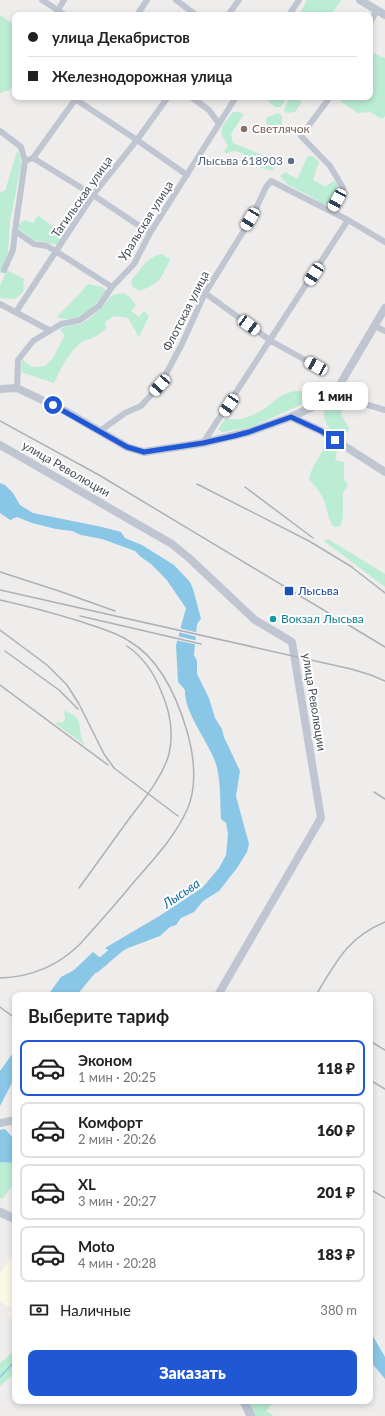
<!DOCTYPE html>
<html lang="ru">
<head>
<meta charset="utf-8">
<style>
  body { margin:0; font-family:Lato,sans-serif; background:#f2f2f2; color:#222; height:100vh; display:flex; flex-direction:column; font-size:15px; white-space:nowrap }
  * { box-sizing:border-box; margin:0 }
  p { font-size:13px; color:#767676 }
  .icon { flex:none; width:22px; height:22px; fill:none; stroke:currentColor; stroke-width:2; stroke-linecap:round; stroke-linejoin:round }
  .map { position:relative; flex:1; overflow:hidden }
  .details { position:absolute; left:12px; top:992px; width:361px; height:412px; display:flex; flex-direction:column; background:#fff; border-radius:8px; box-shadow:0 2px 6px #0003 }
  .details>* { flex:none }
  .top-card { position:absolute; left:12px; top:12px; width:361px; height:88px; border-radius:8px; box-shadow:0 2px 6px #0003; display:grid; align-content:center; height:88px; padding:0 16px; background:#fff }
  .end { position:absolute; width:18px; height:18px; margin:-9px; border:5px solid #2057d4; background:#fff; box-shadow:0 0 0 2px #fff }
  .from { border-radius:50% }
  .bubble { position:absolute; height:28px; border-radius:8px; background:#fff; box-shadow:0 2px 6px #0003; font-size:13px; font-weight:800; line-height:28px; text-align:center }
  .car { position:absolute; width:12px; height:24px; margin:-12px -6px; border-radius:5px; box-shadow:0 0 3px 1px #0007; background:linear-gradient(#fff 24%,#345 0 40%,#fff 0 76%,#345 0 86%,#fff 0) }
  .top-card b { display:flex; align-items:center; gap:14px; height:38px; font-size:15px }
  .top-card b+b { border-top:1px solid #e0e0e0 }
  .top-card i { width:10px; height:10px; background:#222 }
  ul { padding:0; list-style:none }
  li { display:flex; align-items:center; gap:12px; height:56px; margin:0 8px 6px; padding:0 8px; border:2px solid #e0e0e0; border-radius:8px }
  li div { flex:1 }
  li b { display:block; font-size:15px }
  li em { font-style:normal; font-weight:800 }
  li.on { border-color:#2057d4 }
  li>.icon { width:36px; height:36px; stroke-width:1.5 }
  h2 { padding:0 16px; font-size:18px; line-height:48px }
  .pay { display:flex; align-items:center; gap:10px; height:44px; padding:0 16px; font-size:15px }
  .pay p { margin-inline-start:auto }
  .cta { display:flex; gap:8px; margin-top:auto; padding:8px 16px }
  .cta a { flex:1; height:46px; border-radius:8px; background:#2057d4; color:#fff; font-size:16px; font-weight:800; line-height:46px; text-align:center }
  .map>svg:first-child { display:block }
  .commercial { fill:#faf7e5 }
  .green { fill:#bbecd4 }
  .water { fill:#8ac7e7 }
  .pier { fill:#efecec }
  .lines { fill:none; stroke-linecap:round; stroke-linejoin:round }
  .stream { stroke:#8ac7e7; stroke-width:1.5 }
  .river { stroke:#8ac7e7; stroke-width:10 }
  .minor { stroke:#c0c6d1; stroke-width:6 }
  .tertiary { stroke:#c0c6d1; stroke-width:8 }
  .secondary { stroke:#bfc7d5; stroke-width:9 }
  .rail { stroke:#aeb0b6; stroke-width:1.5 }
  .route { stroke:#2057d4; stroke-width:5 }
  .education-dot { fill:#8d6e63; stroke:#fff; stroke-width:1.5 }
  .service-dot { fill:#5c6f8a; stroke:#fff; stroke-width:1.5 }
  .transit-dot { fill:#1a4fb4; stroke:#fff; stroke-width:1.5 }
  .culture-dot { fill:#0f9aa8; stroke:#fff; stroke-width:1.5 }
  .labels { text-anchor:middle; stroke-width:4; stroke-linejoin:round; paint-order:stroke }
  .education-label { font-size:12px; fill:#785e54; stroke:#fff; text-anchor:start }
  .service-label { font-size:12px; fill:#4e5e75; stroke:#fff; text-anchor:end }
  .street-label { font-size:12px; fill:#454d58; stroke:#fff }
  .transit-label { font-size:12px; fill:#164399; stroke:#fff; text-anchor:start }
  .culture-label { font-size:12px; fill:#0d838f; stroke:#fff; text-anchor:start }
  .water-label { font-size:13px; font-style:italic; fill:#126f9f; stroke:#fff }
</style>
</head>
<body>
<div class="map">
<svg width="385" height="1416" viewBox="0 0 385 1416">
  <rect width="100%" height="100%" fill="#efecec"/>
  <path class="commercial" d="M15,1250V1319L8,1315L11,1308L0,1302V1271H2Z"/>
  <path class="green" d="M307,0H341L331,15H299Z
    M0,15L15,26V84L9,90L0,93Z
    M370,52L385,58V116L382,119L370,112L358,113L340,101L341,97H370Z
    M263,97H287L281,107H275Z
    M290,97H300L301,103L295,112L286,113L284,110Z
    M233,112H238L244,114L231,134L233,143L263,155L274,164L273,170C256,171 248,152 235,151C232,151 228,153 226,154L224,151L228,146L221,133L223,125Z
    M278,113L282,116V129H271L267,125L266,118Z
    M17,151L20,155L21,165L10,222L8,253L0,274V192L5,191Z
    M308,156L314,157L319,162L313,180L325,187L333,181L338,184L337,191L330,204H323L306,194L288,185L280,176L285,172L297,179Z
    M39,216L62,233L64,237L58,245L34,240L17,228L20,223L25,220L34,223L36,218Z
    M161,254L170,259C162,278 160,283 140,291L132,286L131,281C140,270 147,257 161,254Z
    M7,270L24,279L23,292L15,299L0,298V286Z
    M88,284L102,287L107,291C94,307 79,325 57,317C67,306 78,296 88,284Z
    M124,293L130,297L136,306L131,311L139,317L144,311L149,316L139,337L128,318L114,316L105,322L106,328C103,331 99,335 94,337C91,339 88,339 85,340C70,349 61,368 54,383L21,372L22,359L31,367L45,366L53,358L65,335L60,330C69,322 76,327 84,322C94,316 105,304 112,295Z
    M325,384L329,386L322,395L252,427L222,432L218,429L226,418C238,423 253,416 264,409C270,405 275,399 281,396C286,393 294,391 299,391C312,390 316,394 325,384Z
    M338,399L346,400L341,415L349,428L347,433L341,431L335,434C327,426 323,420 324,408L332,401Z
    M329,439L338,446L335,460L344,462V478L348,485L343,493V517L340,526L334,527C328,520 328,511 325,503C322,494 315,486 309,479L312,469Z
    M328,539L385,574V587L324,541Z
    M65,711C88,720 75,730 85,745L56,724L58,721L62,723L65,720V716L63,712Z
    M0,1162L15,1163V1187L12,1186L2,1199L0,1198Z
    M15,1349V1373L0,1386V1363L6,1358Z
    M250,1401H274L266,1411L274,1416H256Z"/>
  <path class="water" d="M0,483L5,485L13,493L20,505L33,513L102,527L121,532L125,538L142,545L174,565L190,582L193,589L201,619L197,624L194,655L197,661V674L209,698L215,718L222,729L224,737L240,771L236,796L249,844L247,852L237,868L219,891L203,901L194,912L181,918L176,925L170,927L160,936L128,948L115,955L105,948L161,915L203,887L219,868L226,855L228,834L226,823L221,819C220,801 221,778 215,761C207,740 184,712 185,690L178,682L176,645L186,608L166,579L151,564L141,557L135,551L102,539L81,535L72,531L56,529L32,523L17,517L10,520L0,513Z
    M93,952L108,964L96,972L77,995H48L61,977L74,970Z
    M15,1050V1077L0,1106V1071Z
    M5,1129L15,1140V1163L0,1162V1130Z
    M370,1331L385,1357V1379L370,1361Z"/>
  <path class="pier" d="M179,628L199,633L198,637L178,632Z
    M177,636L198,641V645L175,640Z"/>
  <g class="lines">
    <path class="stream" d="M0,1377L15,1361"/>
    <path class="river" d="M95,968L122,945"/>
    <path class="minor" d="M42,0L65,15
      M176,0L196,15
      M55,15L64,0
      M137,15L147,0
      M228,15L239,0
      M289,15L299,0
      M370,23L377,10
      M72,97L137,140L187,175
      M191,97L209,110L219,124
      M330,97L301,136L330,166L343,188L330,211
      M0,131L21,147L25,161L33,158L93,195L150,233
      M33,158L77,97
      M15,231L34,244L47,246L57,252L112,287
      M4,270L13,250L15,231L25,161
      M205,293L271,341L316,366
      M0,304L49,330
      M16,312L93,195L137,140L168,97
      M375,326L385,331
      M17,388L18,360L33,341L61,324L80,320L99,306L112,287L134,264L150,233L236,97
      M334,395L385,410
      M100,431L125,413L141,406L160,385L182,344L204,295L251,219L266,187L271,181L348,220L385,242
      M203,443L348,220"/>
    <path class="tertiary" d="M360,0L385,15
      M0,389L17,388L65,411L127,447L144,452L203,443L249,432L291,417L332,398L385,308
      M291,417L321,431L385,472
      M0,445L172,544L189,558L255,620L292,642L321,818L218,995
      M0,1123L15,1120"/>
    <path class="secondary" d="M0,1212L15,1219
      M244,1401L251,1416"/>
    <path class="rail" d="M0,421L99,475L385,647
      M197,484L309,541L352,567
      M245,487L313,538
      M349,565L385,593
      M0,572L59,591L115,611
      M0,590L351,669L371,675L385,681
      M0,600C27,606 53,613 79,621C96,627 114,631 129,641C160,659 177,697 187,731C194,756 198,785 187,810C174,838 153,860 133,883C116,904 98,924 80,944C58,966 30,977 0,978
      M80,616L201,644
      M0,630L47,665L67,685L79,704L104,754L114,768L178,816
      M5,651L59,690L78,709
      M0,685L108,765
      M374,792L385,799
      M79,888C96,865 112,842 129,819C144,799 162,778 169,754C174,732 170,711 161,691C154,673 143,657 127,646
      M316,995C336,962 347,938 385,922
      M0,1007L15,1018
      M370,1041L385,1050
      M370,1080L385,1089
      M370,1189L385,1198"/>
  </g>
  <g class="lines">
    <path class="route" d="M53,405L127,447L144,452L203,443L234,436L249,432L291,417L321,431L335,440"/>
  </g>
  <circle class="education-dot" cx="244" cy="129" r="4"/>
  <circle class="service-dot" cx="291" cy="161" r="4"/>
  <rect class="transit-dot" x="284" y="586" width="10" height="10" rx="2"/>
  <circle class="culture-dot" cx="273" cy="619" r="4"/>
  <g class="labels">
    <g class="education-label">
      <text x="252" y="133">Светлячок</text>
    </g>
    <g class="service-label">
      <text x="283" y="165">Лысьва 618903</text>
    </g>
    <g class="street-label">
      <text transform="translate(82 197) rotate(-55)" y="4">Тагильская улица</text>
      <text transform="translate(146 221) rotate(-58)" y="4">Уральская улица</text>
      <text transform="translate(186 311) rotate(-63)" y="4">Флотская улица</text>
      <text transform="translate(66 469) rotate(30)" y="4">улица Революции</text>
      <text transform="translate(314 702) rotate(81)" y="4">улица Революции</text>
    </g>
    <g class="transit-label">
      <text x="298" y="595">Лысьва</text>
    </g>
    <g class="culture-label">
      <text x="281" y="623">Вокзал Лысьва</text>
    </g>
    <g class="water-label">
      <text transform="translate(181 893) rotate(-34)" y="5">Лысьва</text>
    </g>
  </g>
</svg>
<i class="end from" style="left:53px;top:405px"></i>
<i class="end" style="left:335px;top:440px"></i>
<div class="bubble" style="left:302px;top:382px;width:66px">1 мин</div>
<i class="car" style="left:337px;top:200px;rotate:209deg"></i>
<i class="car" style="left:250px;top:219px;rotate:211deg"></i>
<i class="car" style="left:314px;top:274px;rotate:213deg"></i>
<i class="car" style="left:249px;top:325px;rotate:126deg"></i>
<i class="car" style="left:316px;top:366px;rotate:299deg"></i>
<i class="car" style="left:160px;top:385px;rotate:222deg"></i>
<i class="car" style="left:229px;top:405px;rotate:214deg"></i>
<div class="top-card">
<b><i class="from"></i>улица Декабристов</b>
<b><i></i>Железнодорожная улица</b>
</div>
<section class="details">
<h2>Выберите тариф</h2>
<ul>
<li class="on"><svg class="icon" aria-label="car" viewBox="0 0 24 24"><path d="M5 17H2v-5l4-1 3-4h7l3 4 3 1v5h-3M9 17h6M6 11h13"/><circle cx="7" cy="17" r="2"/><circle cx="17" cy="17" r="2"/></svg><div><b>Эконом</b><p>1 мин · 20:25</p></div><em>118 ₽</em></li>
<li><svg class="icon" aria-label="car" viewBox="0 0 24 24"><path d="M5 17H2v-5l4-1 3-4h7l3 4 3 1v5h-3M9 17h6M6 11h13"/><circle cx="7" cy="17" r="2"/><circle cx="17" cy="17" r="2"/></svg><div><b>Комфорт</b><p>2 мин · 20:26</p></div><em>160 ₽</em></li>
<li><svg class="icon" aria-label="car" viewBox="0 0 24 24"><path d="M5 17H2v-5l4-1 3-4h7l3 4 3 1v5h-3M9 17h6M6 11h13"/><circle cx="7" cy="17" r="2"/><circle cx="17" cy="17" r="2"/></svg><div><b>XL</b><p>3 мин · 20:27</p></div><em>201 ₽</em></li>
<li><svg class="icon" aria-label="car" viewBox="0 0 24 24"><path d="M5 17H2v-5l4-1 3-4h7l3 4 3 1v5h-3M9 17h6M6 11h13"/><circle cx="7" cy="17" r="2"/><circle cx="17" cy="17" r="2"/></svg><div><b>Moto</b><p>4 мин · 20:28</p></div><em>183 ₽</em></li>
</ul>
<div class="pay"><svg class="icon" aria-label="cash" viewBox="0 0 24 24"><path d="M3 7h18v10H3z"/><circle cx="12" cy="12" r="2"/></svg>Наличные<p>380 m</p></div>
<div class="cta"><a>Заказать</a></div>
</section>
</div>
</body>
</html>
